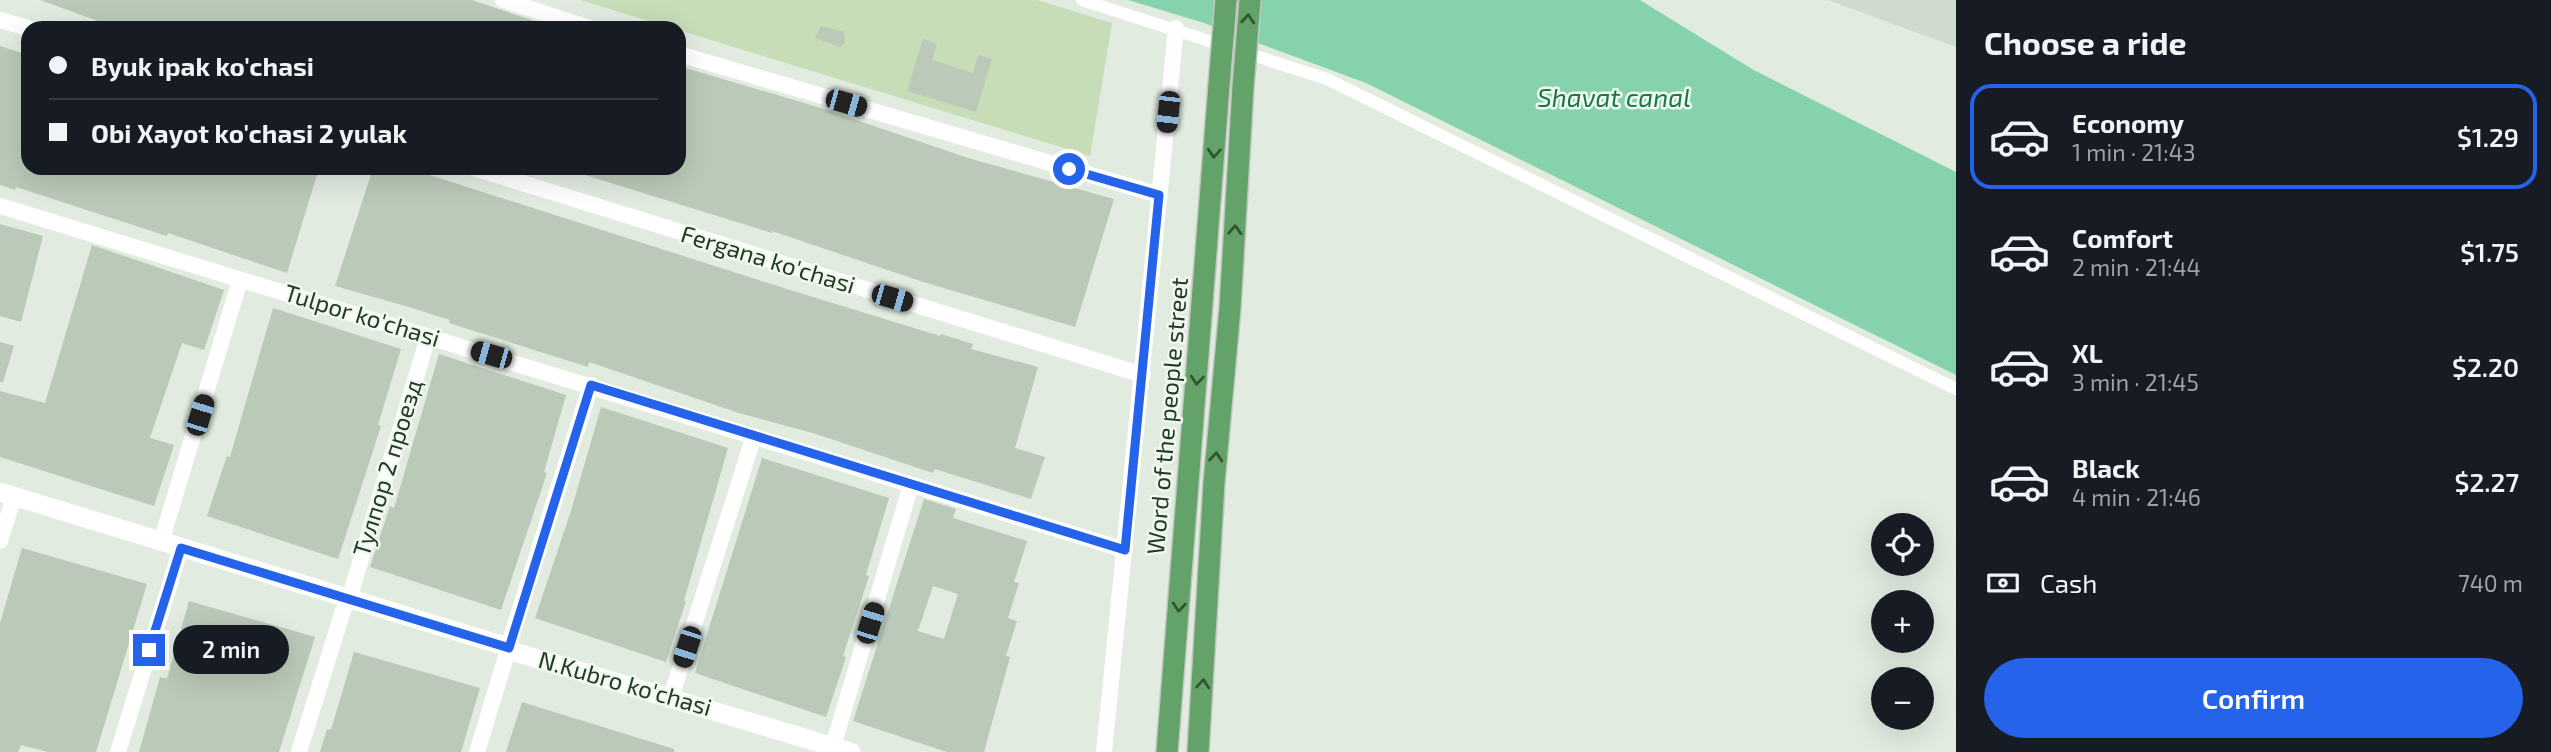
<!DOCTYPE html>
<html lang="en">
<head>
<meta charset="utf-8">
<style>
  body { margin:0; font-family:"Exo 2",sans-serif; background:#20242c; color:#f1f3f6; height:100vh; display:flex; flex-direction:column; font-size:26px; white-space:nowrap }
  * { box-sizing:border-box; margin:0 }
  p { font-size:23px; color:#9ea1a6 }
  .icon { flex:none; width:38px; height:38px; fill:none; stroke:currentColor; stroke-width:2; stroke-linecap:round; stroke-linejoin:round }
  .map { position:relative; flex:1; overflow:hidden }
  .sheet { display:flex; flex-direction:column; background:#171b24; width:595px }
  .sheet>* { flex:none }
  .guide { position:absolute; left:21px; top:21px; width:665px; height:154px; border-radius:21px; box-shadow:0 7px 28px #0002; display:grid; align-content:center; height:154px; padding:0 28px; background:#171b24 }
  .tools { position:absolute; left:1871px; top:513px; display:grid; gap:14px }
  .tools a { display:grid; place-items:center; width:63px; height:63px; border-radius:50%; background:#171b24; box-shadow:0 7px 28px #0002; font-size:35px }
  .end { position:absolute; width:32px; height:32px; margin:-16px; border:9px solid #2563eb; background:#fff; box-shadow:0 0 0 4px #fff }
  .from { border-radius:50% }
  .bubble { position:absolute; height:49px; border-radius:24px; background:#171b24; box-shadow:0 7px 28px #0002; font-size:23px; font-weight:600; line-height:49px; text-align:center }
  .car { position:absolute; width:21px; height:42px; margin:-21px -10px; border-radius:9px; box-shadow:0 0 5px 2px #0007; background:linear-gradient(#222 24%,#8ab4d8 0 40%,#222 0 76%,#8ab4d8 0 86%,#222 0) }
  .guide b { display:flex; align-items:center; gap:24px; height:66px; font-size:26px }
  .guide b+b { border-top:2px solid #363941 }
  .guide i { width:18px; height:18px; background:#f1f3f6 }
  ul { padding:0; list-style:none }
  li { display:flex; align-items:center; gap:21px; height:105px; margin:0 14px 10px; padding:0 14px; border:4px solid transparent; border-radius:21px }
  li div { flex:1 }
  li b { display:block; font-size:26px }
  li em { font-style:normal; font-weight:600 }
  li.on { border-color:#2563eb }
  li>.icon { width:63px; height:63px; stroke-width:1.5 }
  h2 { padding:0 28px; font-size:32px; line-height:84px }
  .pay { display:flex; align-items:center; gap:18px; height:77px; padding:0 28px; font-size:26px }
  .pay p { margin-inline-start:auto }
  .action { display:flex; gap:14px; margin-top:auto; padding:14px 28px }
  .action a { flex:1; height:80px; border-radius:42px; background:#2563eb; color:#fff; font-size:28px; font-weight:600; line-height:80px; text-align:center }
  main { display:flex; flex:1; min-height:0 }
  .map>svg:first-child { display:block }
  .built { fill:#cfdbce }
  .green { fill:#c6ddb8 }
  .water { fill:#86d2ac }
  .building { fill:#bac9b8; fill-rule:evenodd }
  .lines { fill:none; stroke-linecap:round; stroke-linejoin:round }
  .primary-casing { stroke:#c1c8c1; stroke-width:24 }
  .pedestrian { stroke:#fff; stroke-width:12 }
  .minor { stroke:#fff; stroke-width:16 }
  .tertiary { stroke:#fff; stroke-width:19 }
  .primary { stroke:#63a269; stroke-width:21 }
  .primary-bridge-casing { stroke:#c1c8c1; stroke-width:24; stroke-linecap:butt }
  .primary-bridge { stroke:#63a269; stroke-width:21 }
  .oneway { stroke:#315634 }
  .route { stroke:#2563eb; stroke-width:9 }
  .labels { text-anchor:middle; stroke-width:5; stroke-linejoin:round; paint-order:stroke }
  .street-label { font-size:24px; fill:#203c22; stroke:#f1f8f0 }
  .water-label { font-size:26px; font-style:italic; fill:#19784a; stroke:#f1f8f0 }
</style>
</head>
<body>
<main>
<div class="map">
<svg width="1956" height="752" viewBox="0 0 1956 752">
  <rect width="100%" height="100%" fill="#e1ebe0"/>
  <path class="built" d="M1828,0H1956V47Z"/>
  <path class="green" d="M580,0H1037L1112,23L1090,156Z"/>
  <path class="water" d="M1128,0H1640L1752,69L1956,172V375L1366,83L1201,22Z"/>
  <path class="building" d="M40,0H472L555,28H337L319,22L317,28H117Z
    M821,26L844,32L845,43L840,47L815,38Z
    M923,39L937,44L932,60L973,73L978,55L992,59L976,112L907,91Z
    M0,46L28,55V168H319L287,273L168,233L167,236L16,187L15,190L0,185Z
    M679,66L821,108L968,158L1114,199L1075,327L920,281L772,231V233L569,170L679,168Z
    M373,168L417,171L790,290L940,336L941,334L973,344L971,349L1038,367L1015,448L1045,457L1031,499L935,469L933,473L816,434L739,413L589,362L588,367L449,323L450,320L409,307L335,286Z
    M0,224L43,236L21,322L0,316Z
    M92,245L224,290L204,350L182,343L150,438L174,445L154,506L0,457V391L45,403Z
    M273,308L401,349L378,425L381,426L338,559L207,516L227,456L230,457Z
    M0,342L14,346L3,382H0Z
    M439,354L566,395L544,472L547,473L501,610L370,567L390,506L394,508Z
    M601,407L728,448L684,601H686L666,662L535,618L571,511Z
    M762,458L889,498L866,575L869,576L843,656L846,657L826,717L695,673Z
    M924,499L956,509L953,518L1027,541L1014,582L1019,583L1008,618L1017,621L1006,656L1010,657L984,752H947L853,721ZM933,586L958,594L944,639L918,631Z
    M22,548L147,584L96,752H48L21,745L18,752H0V623Z
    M189,601L315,637L279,752H139L160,677L167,679Z
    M354,652L480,688L461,752H320L327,729L331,730Z
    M522,702L674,749V752H506Z"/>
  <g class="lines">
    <defs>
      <path id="primary" d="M1167,752L1219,85
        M1198,752L1214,483L1230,308L1243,87"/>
    </defs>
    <use href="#primary" class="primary-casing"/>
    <path class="pedestrian" d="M1082,0L1327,79L1956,389"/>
    <path class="minor" d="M503,0L590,28
      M0,20L28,28
      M679,54L1159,195
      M474,168L1143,375
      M0,206L1125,550
      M0,541L14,497
      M161,542L240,280
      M349,599L428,337
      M508,647L591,385
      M671,697L754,436
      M833,746L911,485
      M118,752L181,548
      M299,752L347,598
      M477,752L508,650
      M1104,752L1176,28"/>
    <path class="tertiary" d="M0,492L508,647V650L851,752"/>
    <use href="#primary" class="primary"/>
    <defs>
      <path id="primary-bridge" d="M1219,85L1226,0
        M1243,87L1250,0"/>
    </defs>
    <use href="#primary-bridge" class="primary-bridge-casing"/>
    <use href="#primary-bridge" class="primary-bridge"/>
  </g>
  <defs><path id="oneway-chevron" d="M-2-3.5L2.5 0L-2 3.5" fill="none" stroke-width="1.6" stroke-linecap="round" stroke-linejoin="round" transform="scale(1.75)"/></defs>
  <g class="oneway">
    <use href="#oneway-chevron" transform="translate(1248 19) rotate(-85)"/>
    <use href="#oneway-chevron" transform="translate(1214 153) rotate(94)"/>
    <use href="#oneway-chevron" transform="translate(1235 230) rotate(-87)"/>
    <use href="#oneway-chevron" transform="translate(1197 380) rotate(95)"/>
    <use href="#oneway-chevron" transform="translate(1216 457) rotate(-85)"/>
    <use href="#oneway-chevron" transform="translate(1179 607) rotate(95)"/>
    <use href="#oneway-chevron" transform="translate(1203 684) rotate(-86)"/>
  </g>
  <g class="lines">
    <path class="route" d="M149,650L181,548L509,648L591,385L1125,550L1159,195L1069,169"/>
  </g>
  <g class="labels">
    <g class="street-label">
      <text transform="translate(768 260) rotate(17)" y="8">Fergana ko'chasi</text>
      <text transform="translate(362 316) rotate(17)" y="8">Tulpor ko'chasi</text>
      <text transform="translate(1168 416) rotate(-85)" y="8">Word of the people street</text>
      <text transform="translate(388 468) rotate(-73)" y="8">Тулпор 2 проезд</text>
      <text transform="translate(625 684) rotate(16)" y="8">N.Kubro ko'chasi</text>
    </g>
    <g class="water-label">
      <text x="1614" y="107">Shavat canal</text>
    </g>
  </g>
</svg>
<div class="tools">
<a><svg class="icon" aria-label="locate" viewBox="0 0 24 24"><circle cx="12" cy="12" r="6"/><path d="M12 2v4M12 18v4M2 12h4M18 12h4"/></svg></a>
<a>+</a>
<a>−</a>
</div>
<i class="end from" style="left:1069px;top:169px"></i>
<i class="end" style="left:149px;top:650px"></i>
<div class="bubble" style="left:173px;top:625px;width:116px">2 min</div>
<i class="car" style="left:846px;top:103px;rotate:106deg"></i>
<i class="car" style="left:1168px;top:112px;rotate:186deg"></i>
<i class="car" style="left:892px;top:298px;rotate:106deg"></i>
<i class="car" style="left:491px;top:355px;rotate:286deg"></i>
<i class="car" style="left:200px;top:415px;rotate:17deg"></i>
<i class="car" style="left:870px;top:623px;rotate:17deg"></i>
<i class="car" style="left:687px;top:647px;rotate:198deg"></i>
<div class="guide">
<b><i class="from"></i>Byuk ipak ko'chasi</b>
<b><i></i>Obi Xayot ko'chasi 2 yulak</b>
</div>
</div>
<section class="sheet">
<h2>Choose a ride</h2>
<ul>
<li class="on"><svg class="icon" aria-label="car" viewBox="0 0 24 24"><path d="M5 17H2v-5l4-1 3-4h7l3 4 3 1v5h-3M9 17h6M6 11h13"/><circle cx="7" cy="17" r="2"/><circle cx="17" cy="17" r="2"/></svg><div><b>Economy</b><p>1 min · 21:43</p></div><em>$1.29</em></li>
<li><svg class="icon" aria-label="car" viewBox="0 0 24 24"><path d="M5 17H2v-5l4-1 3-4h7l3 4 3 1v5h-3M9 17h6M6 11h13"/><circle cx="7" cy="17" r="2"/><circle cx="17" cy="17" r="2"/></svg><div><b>Comfort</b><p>2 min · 21:44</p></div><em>$1.75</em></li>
<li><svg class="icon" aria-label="car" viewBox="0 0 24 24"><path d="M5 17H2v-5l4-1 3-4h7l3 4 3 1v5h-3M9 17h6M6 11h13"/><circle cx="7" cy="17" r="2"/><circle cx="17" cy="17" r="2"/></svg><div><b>XL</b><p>3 min · 21:45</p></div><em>$2.20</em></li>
<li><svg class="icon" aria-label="car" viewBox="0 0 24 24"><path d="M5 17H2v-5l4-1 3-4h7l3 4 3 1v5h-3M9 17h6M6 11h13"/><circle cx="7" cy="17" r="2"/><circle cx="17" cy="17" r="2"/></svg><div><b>Black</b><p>4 min · 21:46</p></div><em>$2.27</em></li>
</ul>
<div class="pay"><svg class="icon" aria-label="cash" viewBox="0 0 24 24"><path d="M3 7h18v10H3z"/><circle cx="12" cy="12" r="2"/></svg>Cash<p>740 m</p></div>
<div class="action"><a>Confirm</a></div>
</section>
</main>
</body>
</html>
